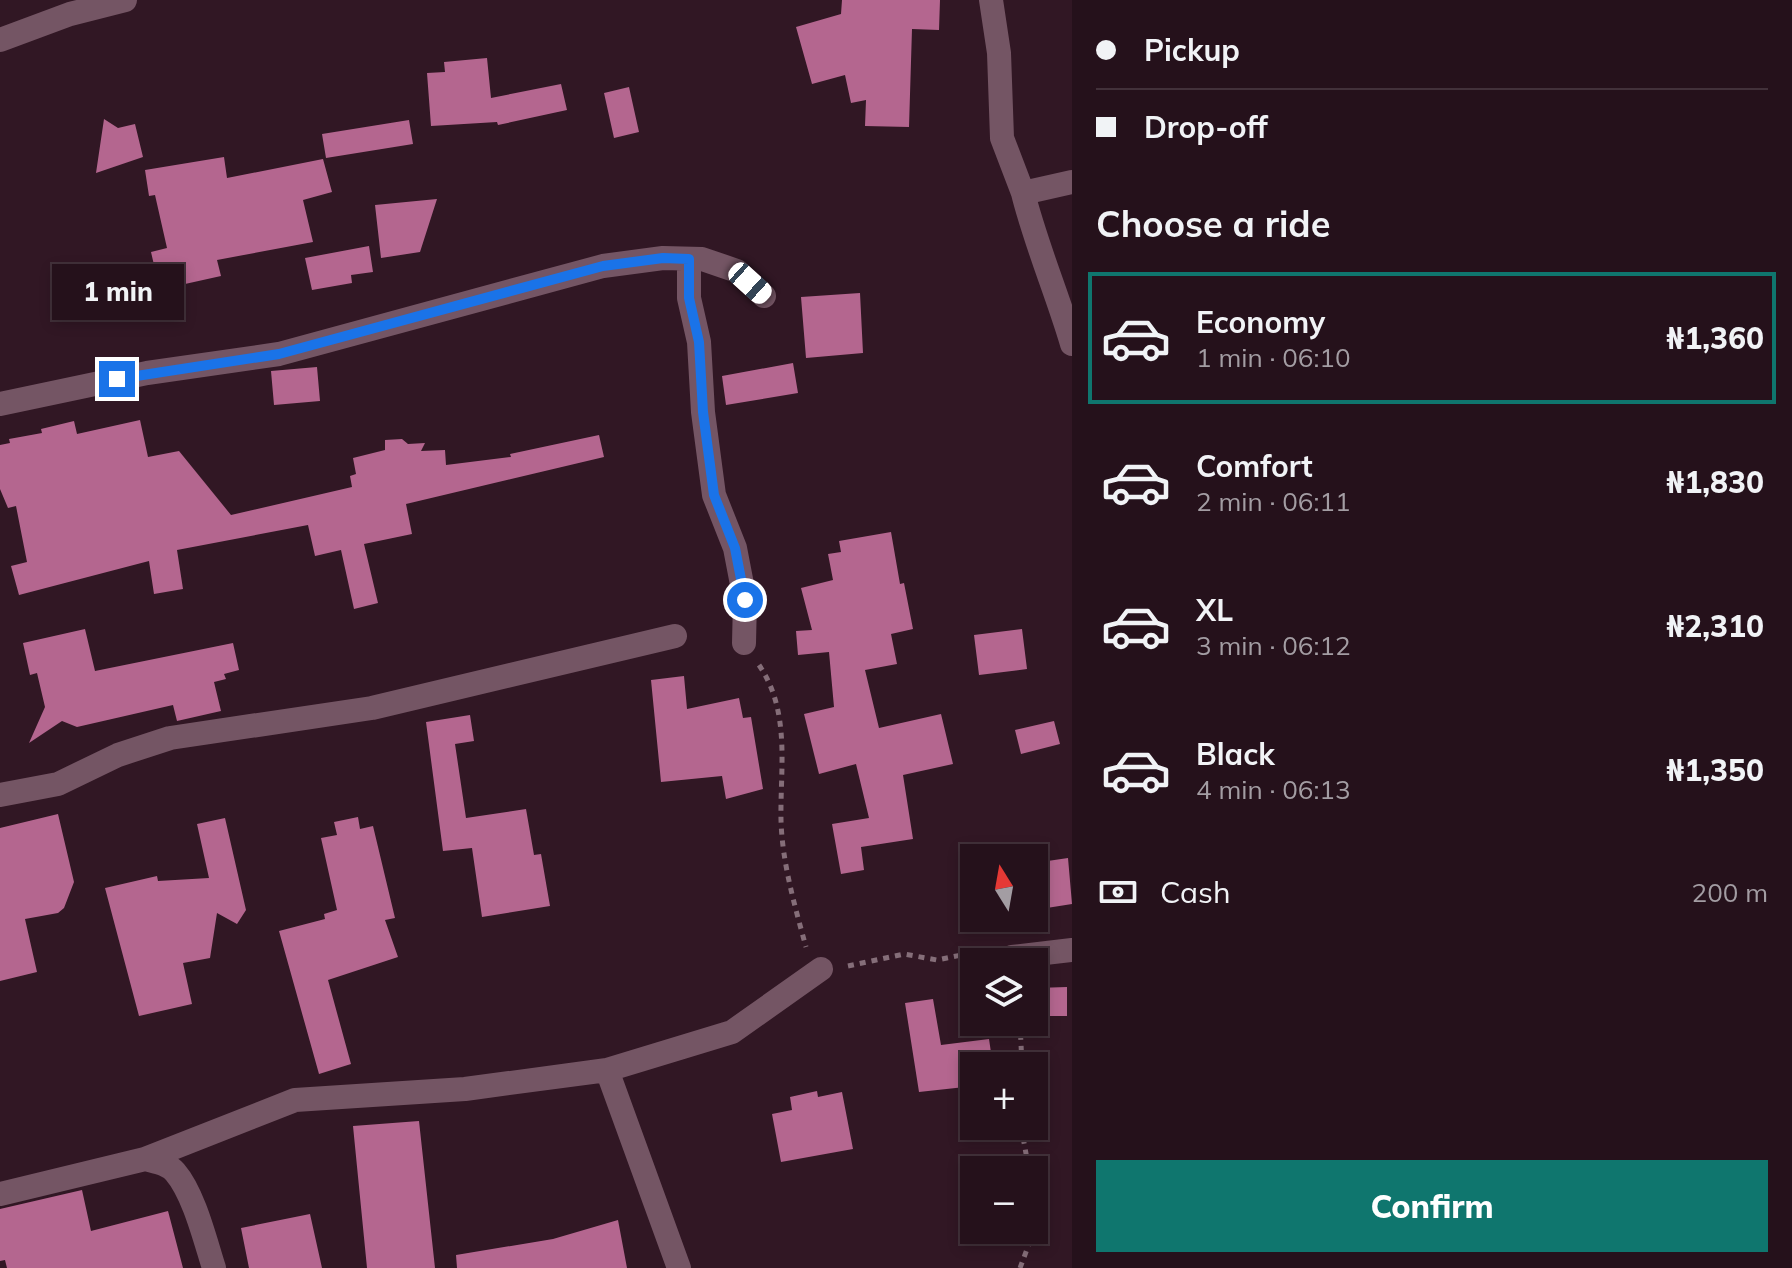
<!DOCTYPE html>
<html lang="en">
<head>
<meta charset="utf-8">
<style>
  body { margin:0; font-family:Mulish,sans-serif; background:#2d1a24; color:#f1f3f6; height:100vh; display:flex; flex-direction:column; font-size:30px; white-space:nowrap }
  * { box-sizing:border-box; margin:0 }
  p { font-size:26px; color:#a39da3 }
  .icon { flex:none; width:44px; height:44px; fill:none; stroke:currentColor; stroke-width:2; stroke-linecap:round; stroke-linejoin:round }
  .map { position:relative; flex:1; overflow:hidden }
  .side { display:flex; flex-direction:column; background:#25111b; width:720px }
  .side>* { flex:none }
  .top-card { display:grid; align-content:center; height:176px; padding:0 24px; background:#25111b }
  .needle { width:52px; rotate:349deg }
  .fabs { position:absolute; left:960px; top:844px; display:grid; gap:16px }
  .fabs a { display:grid; place-items:center; width:88px; height:88px; border-radius:0px; background:#25111b; box-shadow:0 4px 12px #0003,0 0 0 2px #42313a; font-size:40px }
  .end { position:absolute; width:36px; height:36px; margin:-18px; border:10px solid #1a73e8; background:#fff; box-shadow:0 0 0 4px #fff }
  .from { border-radius:50% }
  .bubble { position:absolute; height:56px; border-radius:0px; background:#25111b; box-shadow:0 4px 12px #0003,0 0 0 2px #42313a; font-size:26px; font-weight:800; line-height:56px; text-align:center }
  .car { position:absolute; width:24px; height:48px; margin:-24px -12px; border-radius:10px; box-shadow:0 0 6px 2px #0007; background:linear-gradient(#fff 24%,#345 0 40%,#fff 0 76%,#345 0 86%,#fff 0) }
  .top-card b { display:flex; align-items:center; gap:28px; height:76px; font-size:30px }
  .top-card b+b { border-top:2px solid #42313a }
  .top-card i { width:20px; height:20px; background:#f1f3f6 }
  ul { padding:0; list-style:none }
  li { display:flex; align-items:center; gap:24px; height:132px; margin:0 16px 12px; padding:0 8px; border:4px solid transparent; border-radius:0px }
  li div { flex:1 }
  li b { display:block; font-size:30px }
  li em { font-style:normal; font-weight:800 }
  li.active { border-color:#0f766e }
  li>.icon { width:72px; height:72px; stroke-width:1.5 }
  h2 { padding:0 24px; font-size:36px; line-height:96px }
  .pay { display:flex; align-items:center; gap:20px; height:88px; padding:0 24px; font-size:30px }
  .pay p { margin-inline-start:auto }
  .action { display:flex; gap:16px; margin-top:auto; padding:16px 24px }
  .action a { flex:1; height:92px; border-radius:0px; background:#0f766e; color:#fff; font-size:32px; font-weight:800; line-height:92px; text-align:center }
  main { display:flex; flex:1; min-height:0 }
  .map>svg:first-child { display:block }
  .building { fill:#b4668f }
  .lines { fill:none; stroke-linecap:round; stroke-linejoin:round }
  .path { stroke:#856e79; stroke-width:5; stroke-dasharray:6 6; stroke-linecap:butt }
  .street { stroke:#745564; stroke-width:24 }
  .route { stroke:#1a73e8; stroke-width:10 }
</style>
</head>
<body>
<main>
<div class="map">
<svg width="1072" height="1268" viewBox="0 0 1072 1268">
  <rect width="100%" height="100%" fill="#311724"/>
  <path class="building" d="M842,0H940L939,30L912,29L909,127L865,126L866,100L851,103L845,75L812,84L796,27L841,14Z
    M487,58L491,98L561,84L567,110L498,125L497,122L431,126L427,73L445,72L444,62Z
    M629,87L639,132L614,138L604,93Z
    M104,119L118,128L135,124L143,157L96,173Z
    M409,120L413,144L326,158L322,134Z
    M224,157L227,178L323,159L332,192L303,200L313,242L217,260L221,276L176,286L173,274L157,278L151,252L167,248L155,195L149,196L145,170Z
    M437,199L420,252L381,258L375,205Z
    M369,246L373,272L351,275L352,283L312,290L305,258Z
    M860,293L863,353L806,358L801,297Z
    M793,363L798,393L726,405L722,376Z
    M317,367L320,401L274,405L271,371Z
    M140,420L148,457L179,451L231,515L352,487L350,476L356,474L353,458L385,450V440L402,439L408,444L425,443L421,451L445,450L446,465L511,457L510,454L599,435L604,457L406,504L412,534L364,544L378,603L354,609L341,550L315,556L308,525L177,550L183,589L154,594L149,561L19,595L11,566L27,562L16,506L8,508L0,489V445L10,443L9,439L42,433L41,429L74,421L77,434Z
    M891,532L900,584L904,583L913,629L891,634L897,664L865,670L879,728L941,714L953,764L903,775L913,839L861,847L864,870L841,874L832,824L869,818L856,764L819,774L804,714L834,707L829,652L798,655L796,631L812,630L801,588L833,580L828,554L841,552L839,541Z
    M85,629L95,671L233,643L239,670L224,674L226,679L214,682L221,711L177,721L173,705L77,727L62,721L29,743L45,707L37,673L30,675L23,643Z
    M1022,629L1027,669L979,675L974,635Z
    M684,676L687,709L739,698L743,718L751,717L763,789L726,799L722,776L661,782L651,680Z
    M470,715L474,741L455,744L466,818L526,809L534,855L541,854L550,906L482,917L472,848L443,851L426,722Z
    M1054,721L1060,744L1021,754L1015,730Z
    M58,814L74,882L64,908L58,913L25,919L37,972L0,981V828Z
    M358,817L360,829L373,826L395,918L385,920L398,957L328,980L351,1064L319,1074L279,931L325,919L324,914L337,910L321,838L337,835L334,822Z
    M225,818L246,910L237,924L217,913L210,958L183,963L192,1004L139,1016L105,888L157,876L158,881L209,878L197,824Z
    M1068,858L1072,904L1034,910V863Z
    M1067,987V1016H1037L1036,988Z
    M933,999L941,1045L989,1039L993,1066H974V1086L919,1092L905,1003Z
    M817,1091L818,1097L842,1092L853,1149L781,1162L772,1114L792,1110L790,1097Z
    M419,1121L435,1268H367L353,1126Z
    M82,1190L91,1231L168,1211L183,1268H7L5,1260L0,1261V1209Z
    M310,1214L322,1268H249L241,1228Z
    M618,1220L627,1268H457L456,1255L553,1239Z"/>
  <g class="lines">
    <path class="path" d="M759,665C791,712 780,768 781,820C782,862 795,907 806,947
      M848,966L904,954L937,960L986,950
      M1020,1022L1022,1066
      M1021,1126L1029,1170
      M1020,1268L1039,1217L1034,1193"/>
    <path class="street" d="M991,0L999,53L1002,138L1023,193L1072,182
      M0,40L70,14L125,0
      M1023,193C1036,245 1057,293 1072,344
      M689,259V298L699,342L703,412L714,495L735,548L745,600L744,643
      M0,404L147,373L279,354L603,266L663,258L702,259L737,271L764,296
      M0,795L58,784L118,755L170,738L372,708L675,636
      M1012,957L1072,950
      M607,1070L679,1268
      M145,1159L295,1100L465,1089L607,1070L732,1032L821,969
      M0,1194L145,1159C156,1162 167,1163 175,1172C194,1194 205,1240 214,1268"/>
  </g>
  <g class="lines">
    <path class="route" d="M117,379L279,354L603,266L663,258L689,259V298L699,342L703,412L714,495L735,548L745,600"/>
  </g>
</svg>
<div class="fabs">
<a><svg class="needle" viewBox="-14 -14 28 28"><path d="M0-13l5 13h-10z" fill="#e53935"/><path d="M0 13l5-13h-10z" fill="#a39da3"/></svg></a>
<a><svg class="icon" aria-label="layers" viewBox="0 0 24 24"><path d="M12 4l9 5-9 5-9-5zM3 14l9 5 9-5"/></svg></a>
<a>+</a>
<a>−</a>
</div>
<i class="end from" style="left:745px;top:600px"></i>
<i class="end" style="left:117px;top:379px"></i>
<div class="bubble" style="left:52px;top:264px;width:132px">1 min</div>
<i class="car" style="left:750px;top:283px;rotate:132deg"></i>
</div>
<section class="side">
<div class="top-card">
<b><i class="from"></i>Pickup</b>
<b><i></i>Drop-off</b>
</div>
<h2>Choose a ride</h2>
<ul>
<li class="active"><svg class="icon" aria-label="car" viewBox="0 0 24 24"><path d="M5 17H2v-5l4-1 3-4h7l3 4 3 1v5h-3M9 17h6M6 11h13"/><circle cx="7" cy="17" r="2"/><circle cx="17" cy="17" r="2"/></svg><div><b>Economy</b><p>1 min · 06:10</p></div><em>₦1,360</em></li>
<li><svg class="icon" aria-label="car" viewBox="0 0 24 24"><path d="M5 17H2v-5l4-1 3-4h7l3 4 3 1v5h-3M9 17h6M6 11h13"/><circle cx="7" cy="17" r="2"/><circle cx="17" cy="17" r="2"/></svg><div><b>Comfort</b><p>2 min · 06:11</p></div><em>₦1,830</em></li>
<li><svg class="icon" aria-label="car" viewBox="0 0 24 24"><path d="M5 17H2v-5l4-1 3-4h7l3 4 3 1v5h-3M9 17h6M6 11h13"/><circle cx="7" cy="17" r="2"/><circle cx="17" cy="17" r="2"/></svg><div><b>XL</b><p>3 min · 06:12</p></div><em>₦2,310</em></li>
<li><svg class="icon" aria-label="car" viewBox="0 0 24 24"><path d="M5 17H2v-5l4-1 3-4h7l3 4 3 1v5h-3M9 17h6M6 11h13"/><circle cx="7" cy="17" r="2"/><circle cx="17" cy="17" r="2"/></svg><div><b>Black</b><p>4 min · 06:13</p></div><em>₦1,350</em></li>
</ul>
<div class="pay"><svg class="icon" aria-label="cash" viewBox="0 0 24 24"><path d="M3 7h18v10H3z"/><circle cx="12" cy="12" r="2"/></svg>Cash<p>200 m</p></div>
<div class="action"><a>Confirm</a></div>
</section>
</main>
</body>
</html>
